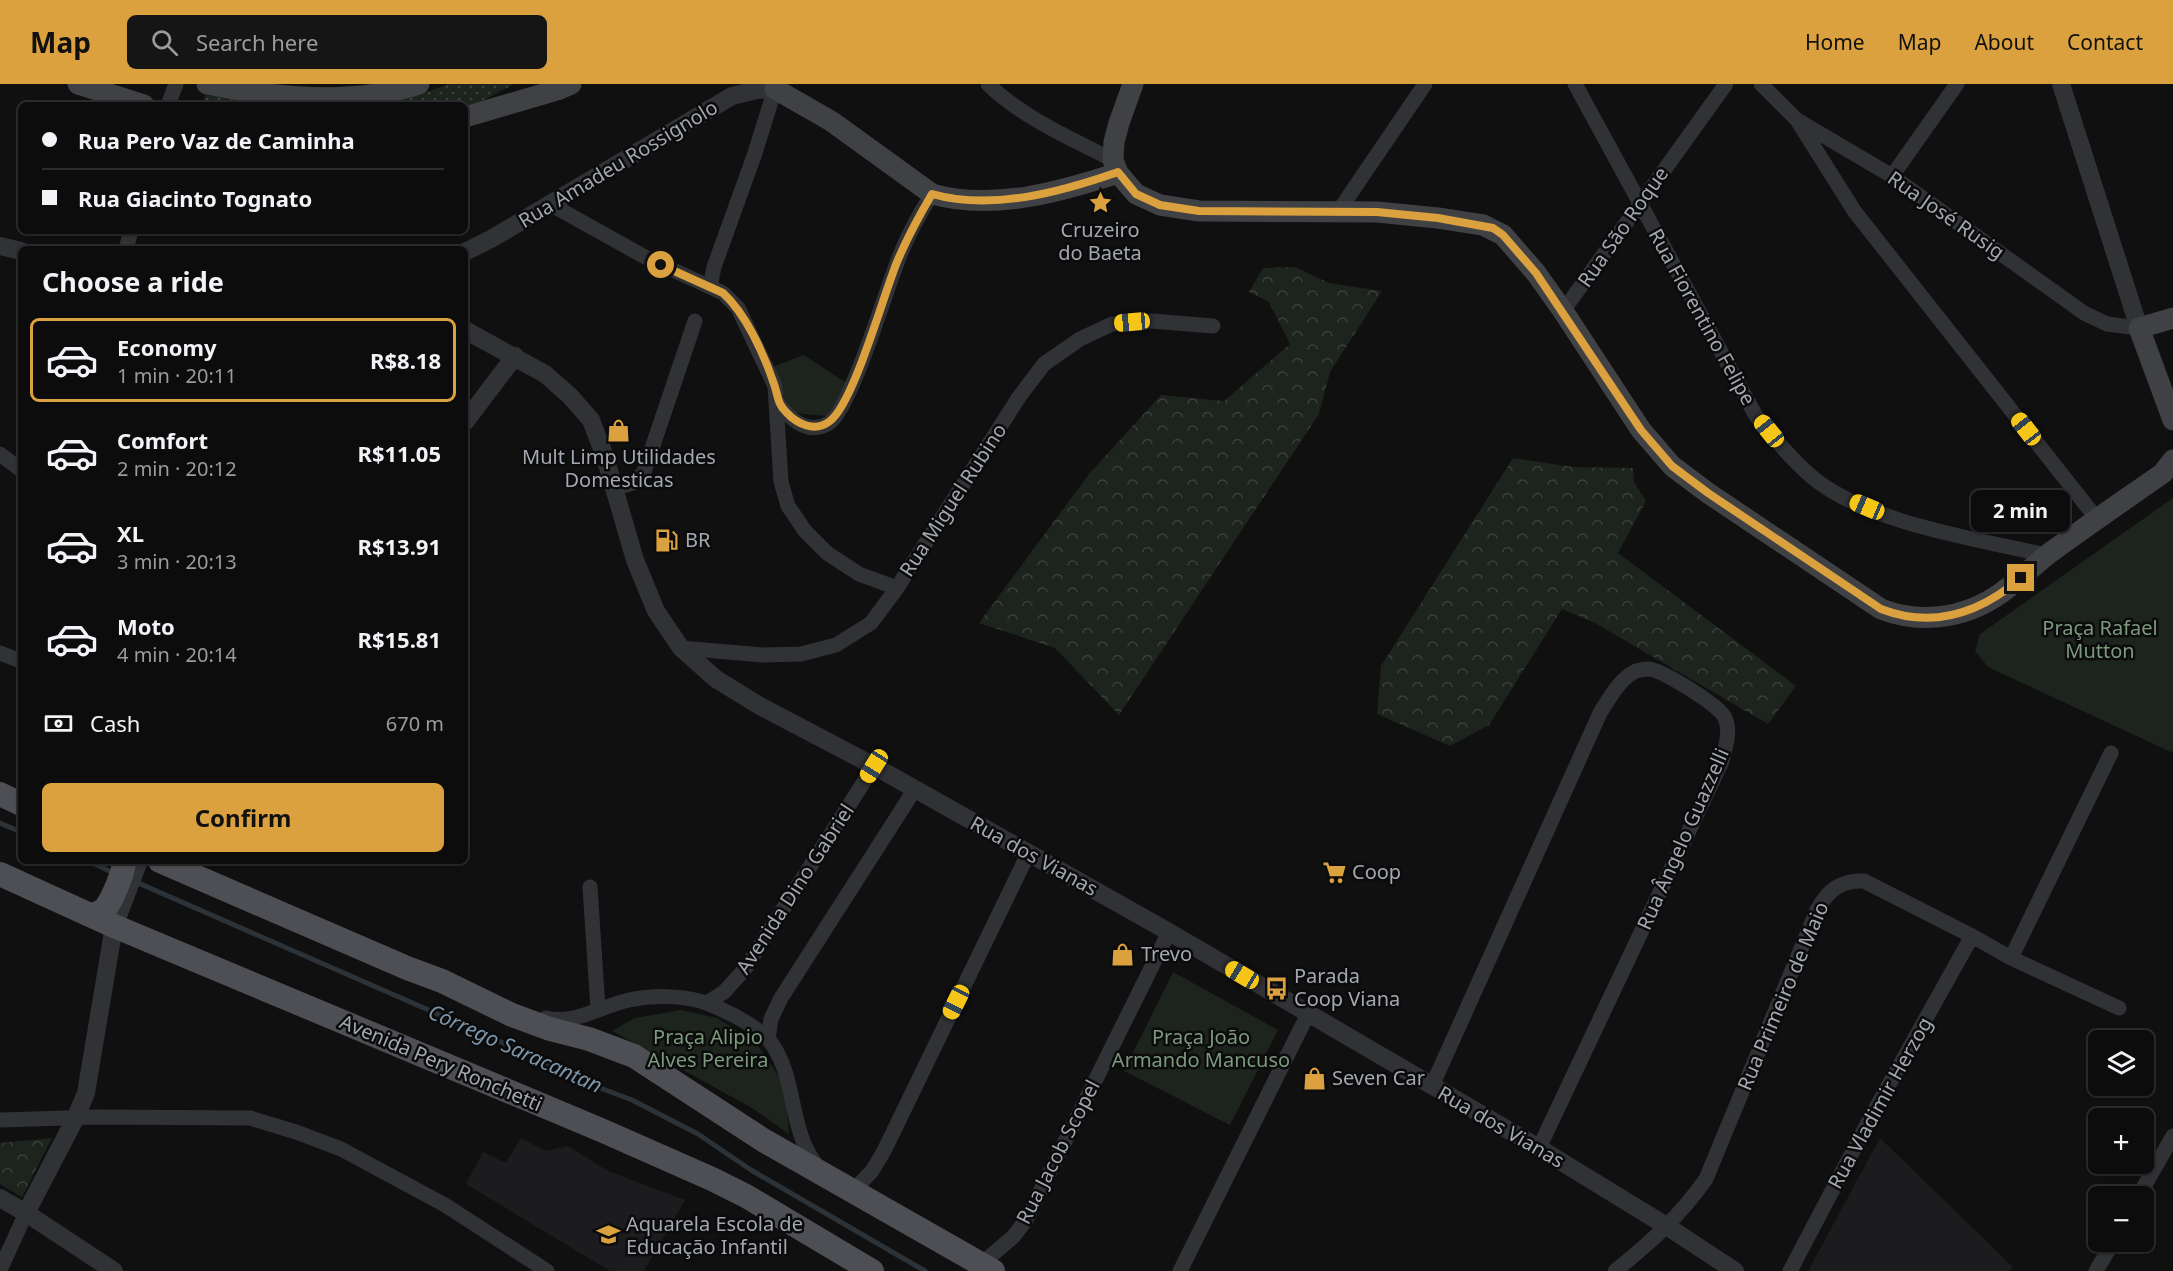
<!DOCTYPE html>
<html lang="en">
<head>
<meta charset="utf-8">
<style>
  body { margin:0; font-family:"Noto Sans",sans-serif; background:#151516; color:#f1f3f6; height:100vh; display:flex; flex-direction:column; font-size:22px; white-space:nowrap }
  * { box-sizing:border-box; margin:0 }
  p { font-size:20px; color:#9a9b9d }
  .icon { flex:none; width:33px; height:33px; fill:none; stroke:currentColor; stroke-width:2; stroke-linecap:round; stroke-linejoin:round }
  .map { position:relative; flex:1; overflow:hidden }
  .side { position:absolute; left:18px; top:162px; width:450px; height:618px; display:flex; flex-direction:column; background:#0c0c0d; border-radius:9px; box-shadow:0 2px 4px #0004,0 0 0 2px #2c2c2e }
  .side>* { flex:none }
  .hud { position:absolute; left:18px; top:18px; width:450px; height:132px; border-radius:9px; box-shadow:0 2px 4px #0004,0 0 0 2px #2c2c2e; display:grid; align-content:center; height:132px; padding:0 24px; background:#0c0c0d }
  .controls { position:absolute; left:2088px; top:946px; display:grid; gap:12px }
  .controls a { display:grid; place-items:center; width:66px; height:66px; border-radius:9px; background:#0c0c0d; box-shadow:0 2px 4px #0004,0 0 0 2px #2c2c2e; font-size:30px }
  .end { position:absolute; width:27px; height:27px; margin:-14px; border:8px solid #dba13e; background:#111; box-shadow:0 0 0 3px #111 }
  .from { border-radius:50% }
  .bubble { position:absolute; height:42px; border-radius:9px; background:#0c0c0d; box-shadow:0 2px 4px #0004,0 0 0 2px #2c2c2e; font-size:20px; font-weight:700; line-height:42px; text-align:center }
  .car { position:absolute; width:18px; height:36px; margin:-18px -9px; border-radius:8px; box-shadow:0 0 4px 2px #0007; background:linear-gradient(#f5c518 24%,#345 0 40%,#f5c518 0 76%,#345 0 86%,#f5c518 0) }
  .hud b { display:flex; align-items:center; gap:21px; height:57px; font-size:22px }
  .hud b+b { border-top:2px solid #2c2c2e }
  .hud i { width:15px; height:15px; background:#f1f3f6 }
  ul { padding:0; list-style:none }
  li { display:flex; align-items:center; gap:18px; height:84px; margin:0 12px 9px; padding:0 12px; border:3px solid transparent; border-radius:9px }
  li div { flex:1 }
  li b { display:block; font-size:22px }
  li em { font-style:normal; font-weight:700 }
  li.active { border-color:#dba13e }
  li>.icon { width:54px; height:54px; stroke-width:1.5 }
  h2 { padding:0 24px; font-size:27px; line-height:72px }
  .pay { display:flex; align-items:center; gap:15px; height:66px; padding:0 24px; font-size:22px }
  .pay p { margin-inline-start:auto }
  .primary-button { display:flex; gap:12px; margin-top:auto; padding:12px 24px }
  .primary-button a { flex:1; height:69px; border-radius:9px; background:#dba13e; color:#111; font-size:24px; font-weight:700; line-height:69px; text-align:center }
  header { display:flex; align-items:center; gap:36px; box-sizing:border-box; height:84px; padding:0 30px; background:#dba13e; color:#111 }
  header strong { font-size:28px }
  nav { display:flex; gap:33px; margin-inline-start:auto; font-size:21px }
  .search { width:420px; height:54px; background:#151516; display:flex; align-items:center; gap:15px; box-sizing:border-box; padding:0 21px; border-radius:9px; color:#9a9b9d; font-size:22px }
  .map>svg:first-child { display:block }
  .built { fill:#1c1c1e }
  .grass { fill:url(#grass-dots) }
  .forest { fill:url(#forest-crowns) }
  .green { fill:#1d231d }
  .lines { fill:none; stroke-linecap:round; stroke-linejoin:round }
  .stream { stroke:#2b3238; stroke-width:5 }
  .minor { stroke:#313235; stroke-width:15 }
  .tertiary { stroke:#313235; stroke-width:18 }
  .secondary { stroke:#3f4145; stroke-width:21 }
  .primary { stroke:#4e4f54; stroke-width:24 }
  .route { stroke:#dba13e; stroke-width:8 }
  .labels { text-anchor:middle; stroke-width:5; stroke-linejoin:round; paint-order:stroke }
  .street-label { font-size:20px; fill:#a3a7b0; stroke:#0b0b0c }
  .poi-label { font-size:20px; fill:#a3a7b0; stroke:#0b0b0c; text-anchor:start }
  .park-label { font-size:20px; fill:#7b997c; stroke:#0b0b0c }
  .water-label { font-size:21px; font-style:italic; fill:#7d95a8; stroke:#0b0b0c }
</style>
</head>
<body>
<header>
<strong>Map</strong>
<div class="search"><svg class="icon" aria-label="search" viewBox="0 0 24 24"><circle cx="10" cy="10" r="6"/><path d="M15 15l6 6"/></svg>Search here</div>
<nav><a>Home</a><a>Map</a><a>About</a><a>Contact</a></nav>
</header>
<div class="map">
<svg width="2173" height="1187" viewBox="0 0 2173 1187">
  <defs>
    <pattern id="grass-dots" width="8" height="8" patternUnits="userSpaceOnUse" patternTransform="scale(1.5)"><rect width="8" height="8" fill="#1d231d"/><path d="M2 2h.1M6 6h.1" fill="none" stroke="#3b403b" stroke-width="1.8" stroke-linecap="round"/></pattern>
    <pattern id="forest-crowns" width="20" height="18" patternUnits="userSpaceOnUse" patternTransform="scale(1.5)"><rect width="20" height="18" fill="#1d231d"/><path d="M2 6a3 3 0 1 1 6 0M12 15a3 3 0 1 1 6 0" fill="none" stroke="#3b403b"/></pattern>
  </defs>
  <rect width="100%" height="100%" fill="#101011"/>
  <path class="built" d="M521,1054L546,1067L568,1062L608,1087L685,1116L644,1187H610L466,1100L483,1068L506,1079Z
    M1880,1054L2013,1183L2010,1187H1808Z"/>
  <path class="grass" d="M448,0H514L475,21L465,24V21H203L205,11L307,19L422,10Z"/>
  <path class="forest" d="M1295,183L1329,199L1382,207L1330,288L1319,330L1119,631L1055,564L979,539L1089,390L1161,311L1224,317L1290,260L1269,218L1249,208L1263,184Z
    M1513,374L1573,383L1633,384L1634,398L1646,417L1618,469L1796,602L1768,640L1595,539L1562,525L1489,641L1450,662L1377,630L1381,582Z
    M52,1054L22,1113L0,1100V1059Z"/>
  <path class="green" d="M804,271L848,300L827,332L795,329L776,304L770,284Z
    M2173,414V669L1988,583L1975,567L1980,550Z
    M1173,888L1278,946L1230,1041L1124,987Z
    M681,926L717,934L756,958L785,1002L789,1050L752,1024L612,947L635,934Z"/>
  <g class="lines">
    <path class="stream" d="M0,739L21,748
      M88,777L116,790
      M136,798L488,952L603,1005L632,1016L698,1050L751,1086L925,1187"/>
    <path class="minor" d="M988,0C1023,34 1070,54 1113,76
      M1575,0L1756,332C1774,354 1791,375 1812,393C1867,439 1977,455 2046,471
      M1761,0L1797,36L1892,92L2084,229L2107,240L2139,244
      M168,21L176,0
      M1797,36L1855,128L2097,435
      M1892,92L1957,0
      M550,120L645,173L723,209L738,224L775,302L781,398L788,422L805,447L827,469L859,490L897,504
      M1338,128L1425,0
      M126,165L131,147
      M710,203L714,183L754,72L775,5
      M1563,227L1726,0
      M776,316C787,332 807,353 829,339C851,324 885,209 897,179C906,154 918,132 932,110
      M0,370L21,386
      M615,404L633,399L644,388L695,237
      M681,564L763,571L801,570L836,561L871,539L897,504L1019,313L1044,280L1080,255L1112,240L1152,237L1213,242
      M0,569L21,577
      M590,803L598,925
      M2011,874L2111,669
      M707,919L724,908L745,885L874,682
      M546,934C575,941 601,922 629,916C653,911 683,911 706,919C716,922 726,928 735,932C746,938 760,946 769,956C798,993 787,1043 817,1082
      M768,955L771,935L781,914L915,705
      M1432,1002L1600,629C1609,615 1620,594 1636,587C1639,586 1647,585 1650,585C1665,588 1715,619 1724,632C1732,646 1725,663 1722,677L1539,1064
      M0,1036L97,1033L250,1034L296,1048L341,1065L445,1121L547,1187
      M853,1107L872,1087L884,1067L1028,770
      M2138,1113L2173,1052
      M981,1180L1013,1153L1026,1136L1169,848
      M0,1186L26,1129
      M1180,1187L1308,930
      M1615,1187C1651,1158 1679,1133 1706,1095L1817,826C1828,806 1841,796 1864,797L1972,852L2011,874L2119,924
      M1790,1187L1872,1031L1972,852
      M2096,1187L2113,1158"/>
    <path class="tertiary" d="M2061,0L2139,244
      M0,162L21,167
      M465,168L491,155L732,12L757,6L775,5
      M465,246L545,290L570,312L591,336L605,373L635,476L656,527L681,564L716,595L760,622L874,682L1169,848L1539,1064L1668,1143L1735,1187
      M465,338L515,272
      M0,1114L26,1129L114,1187
      M26,1129L76,1033L86,1009L114,842L139,777"/>
    <path class="secondary" d="M78,0L144,21
      M207,0C276,14 352,22 419,0
      M1133,0L1119,39L1114,58L1113,76L1118,89L1136,110L1160,121L1199,127L1377,128L1438,134L1483,141L1503,151L1536,189L1563,227L1641,346L1672,382L1708,409L1881,525C1925,542 1972,533 2009,503C2024,492 2036,479 2051,468C2088,441 2126,415 2163,389L2173,376
      M775,5L831,37L932,110C993,127 1060,108 1118,89
      M465,33L557,6L571,0
      M2173,234L2139,244L2173,336"/>
    <path class="primary" d="M0,710L21,720
      M160,777L407,884L442,897L512,931L550,945L589,955L634,972L763,1056L993,1187
      M0,790L114,842L601,1046L712,1095L746,1112L872,1187
      M90,831C96,830 103,828 107,822C113,813 124,788 124,777"/>
  </g>
  <g class="lines">
    <path class="route" d="M661,181L723,209C746,230 764,270 774,300C778,311 777,319 786,328C797,340 815,349 830,337C854,318 883,212 897,178C907,154 919,132 932,110C992,127 1061,108 1118,88L1136,110L1160,121L1199,127L1377,128L1438,134L1493,144L1503,151L1536,189L1641,346L1672,382L1708,409L1881,525C1933,545 1980,529 2021,494"/>
  </g>
  <defs>
    <symbol id="sight-bare" viewBox="-9 -9 18 18"><path d="M0-6L1.8-2.2L6-1.7L2.9 1.2L3.7 5.4L0 3.3L-3.7 5.4L-2.9 1.2L-6-1.7L-1.8-2.2Z" fill="#dba13e" stroke="#0b0b0c" stroke-width="2.5" paint-order="stroke"/></symbol>
    <symbol id="shop-bare" viewBox="-9 -9 18 18"><path d="M-5-2.5h2.3a2.7 3.5 0 0 1 5.4 0H5L5.5 6h-11ZM-1.5-2.5h3a1.5 2.3 0 0 0-3 0Z" fill="#dba13e" stroke="#0b0b0c" stroke-width="2.5" paint-order="stroke"/></symbol>
    <symbol id="fuel-bare" viewBox="-9 -9 18 18"><path d="M-5.5-6h7V0h2V4h1.3V-2.5L3-4.5l.8-.8L6-3V5H2.5V1h-1V6h-7ZM-4.2-4.7v3.2H.2V-4.7Z" fill="#dba13e" stroke="#0b0b0c" stroke-width="2.5" paint-order="stroke"/></symbol>
    <symbol id="supermarket-bare" viewBox="-9 -9 18 18"><path d="M-6-5.5h2.5l.6 2H6L4.5 2H-2.5L-4.4-4H-6ZM-1.5 3.2a1.3 1.3 0 1 0 .1 0ZM3 3.2a1.3 1.3 0 1 0 .1 0Z" fill="#dba13e" stroke="#0b0b0c" stroke-width="2.5" paint-order="stroke"/></symbol>
    <symbol id="bus-bare" viewBox="-9 -9 18 18"><path d="M-5-6H5V4H4V6H2V4H-2V6H-4V4H-5ZM-3.5-4V0h7V-4ZM-3.5 1.2v1.5H-2V1.2ZM2 1.2v1.5H3.5V1.2Z" fill="#dba13e" stroke="#0b0b0c" stroke-width="2.5" paint-order="stroke"/></symbol>
    <symbol id="school-bare" viewBox="-9 -9 18 18"><path d="M0-5L7-2L0 1L-7-2ZM-4 1L0 2.5L4 1V4Q0 6-4 4Z" fill="#dba13e" stroke="#0b0b0c" stroke-width="2.5" paint-order="stroke"/></symbol>
  </defs>
  <g fill-rule="evenodd">
    <use href="#sight-bare" x="1084" y="102" width="33" height="33"/>
    <use href="#shop-bare" x="602" y="330" width="33" height="33"/>
    <use href="#fuel-bare" x="650" y="440" width="33" height="33"/>
    <use href="#supermarket-bare" x="1318" y="772" width="33" height="33"/>
    <use href="#shop-bare" x="1106" y="854" width="33" height="33"/>
    <use href="#bus-bare" x="1260" y="888" width="33" height="33"/>
    <use href="#shop-bare" x="1298" y="978" width="33" height="33"/>
    <use href="#school-bare" x="592" y="1134" width="33" height="33"/>
  </g>
  <g class="labels">
    <g class="street-label">
      <text transform="translate(618 80) rotate(-31)" y="7">Rua Amadeu Rossignolo</text>
      <text transform="translate(1946 131) rotate(35)" y="7">Rua José Rusig</text>
      <text transform="translate(1623 143) rotate(-55)" y="7">Rua São Roque</text>
      <text transform="translate(1702 233) rotate(61)" y="7">Rua Fiorentino Felipe</text>
      <text transform="translate(953 416) rotate(-57)" y="7">Rua Miguel Rubino</text>
      <text transform="translate(1683 755) rotate(-66)" y="7">Rua Ângelo Guazzelli</text>
      <text transform="translate(1034 772) rotate(29)" y="7">Rua dos Vianas</text>
      <text transform="translate(795 805) rotate(-57)" y="7">Avenida Dino Gabriel</text>
      <text transform="translate(1783 912) rotate(-67)" y="7">Rua Primeiro de Maio</text>
      <text transform="translate(441 979) rotate(23)" y="7">Avenida Pery Ronchetti</text>
      <text transform="translate(1880 1019) rotate(-61)" y="7">Rua Vladimir Herzog</text>
      <text transform="translate(1501 1043) rotate(30)" y="7">Rua dos Vianas</text>
      <text transform="translate(1058 1068) rotate(-63)" y="7">Rua Jacob Scopel</text>
    </g>
    <g class="poi-label">
      <text x="1100" y="153" text-anchor="middle">Cruzeiro<tspan x="1100" dy="23">do Baeta</tspan></text>
      <text x="619" y="380" text-anchor="middle">Mult Limp Utilidades<tspan x="619" dy="23">Domesticas</tspan></text>
      <text x="685" y="463">BR</text>
      <text x="1352" y="795">Coop</text>
      <text x="1141" y="877">Trevo</text>
      <text x="1294" y="899">Parada<tspan x="1294" dy="23">Coop Viana</tspan></text>
      <text x="1332" y="1001">Seven Car</text>
      <text x="626" y="1147">Aquarela Escola de<tspan x="626" dy="23">Educação Infantil</tspan></text>
    </g>
    <g class="park-label">
      <text x="2100" y="551">Praça Rafael<tspan x="2100" dy="23">Mutton</tspan></text>
      <text x="708" y="960">Praça Alipio<tspan x="708" dy="23">Alves Pereira</tspan></text>
      <text x="1201" y="960">Praça João<tspan x="1201" dy="23">Armando Mancuso</tspan></text>
    </g>
    <g class="water-label">
      <text transform="translate(515 965) rotate(24)" y="7">Córrego Saracantan</text>
    </g>
  </g>
</svg>
<div class="controls">
<a><svg class="icon" aria-label="layers" viewBox="0 0 24 24"><path d="M12 4l9 5-9 5-9-5zM3 14l9 5 9-5"/></svg></a>
<a>+</a>
<a>−</a>
</div>
<i class="end from" style="left:661px;top:181px"></i>
<i class="end" style="left:2021px;top:494px"></i>
<div class="bubble" style="left:1971px;top:406px;width:99px">2 min</div>
<i class="car" style="left:1132px;top:238px;rotate:265deg"></i>
<i class="car" style="left:2026px;top:345px;rotate:322deg"></i>
<i class="car" style="left:1769px;top:347px;rotate:321deg"></i>
<i class="car" style="left:1867px;top:423px;rotate:293deg"></i>
<i class="car" style="left:874px;top:682px;rotate:212deg"></i>
<i class="car" style="left:1242px;top:891px;rotate:301deg"></i>
<i class="car" style="left:956px;top:918px;rotate:206deg"></i>
<div class="hud">
<b><i class="from"></i>Rua Pero Vaz de Caminha</b>
<b><i></i>Rua Giacinto Tognato</b>
</div>
<section class="side">
<h2>Choose a ride</h2>
<ul>
<li class="active"><svg class="icon" aria-label="car" viewBox="0 0 24 24"><path d="M5 17H2v-5l4-1 3-4h7l3 4 3 1v5h-3M9 17h6M6 11h13"/><circle cx="7" cy="17" r="2"/><circle cx="17" cy="17" r="2"/></svg><div><b>Economy</b><p>1 min · 20:11</p></div><em>R$8.18</em></li>
<li><svg class="icon" aria-label="car" viewBox="0 0 24 24"><path d="M5 17H2v-5l4-1 3-4h7l3 4 3 1v5h-3M9 17h6M6 11h13"/><circle cx="7" cy="17" r="2"/><circle cx="17" cy="17" r="2"/></svg><div><b>Comfort</b><p>2 min · 20:12</p></div><em>R$11.05</em></li>
<li><svg class="icon" aria-label="car" viewBox="0 0 24 24"><path d="M5 17H2v-5l4-1 3-4h7l3 4 3 1v5h-3M9 17h6M6 11h13"/><circle cx="7" cy="17" r="2"/><circle cx="17" cy="17" r="2"/></svg><div><b>XL</b><p>3 min · 20:13</p></div><em>R$13.91</em></li>
<li><svg class="icon" aria-label="car" viewBox="0 0 24 24"><path d="M5 17H2v-5l4-1 3-4h7l3 4 3 1v5h-3M9 17h6M6 11h13"/><circle cx="7" cy="17" r="2"/><circle cx="17" cy="17" r="2"/></svg><div><b>Moto</b><p>4 min · 20:14</p></div><em>R$15.81</em></li>
</ul>
<div class="pay"><svg class="icon" aria-label="cash" viewBox="0 0 24 24"><path d="M3 7h18v10H3z"/><circle cx="12" cy="12" r="2"/></svg>Cash<p>670 m</p></div>
<div class="primary-button"><a>Confirm</a></div>
</section>
</div>
</body>
</html>
